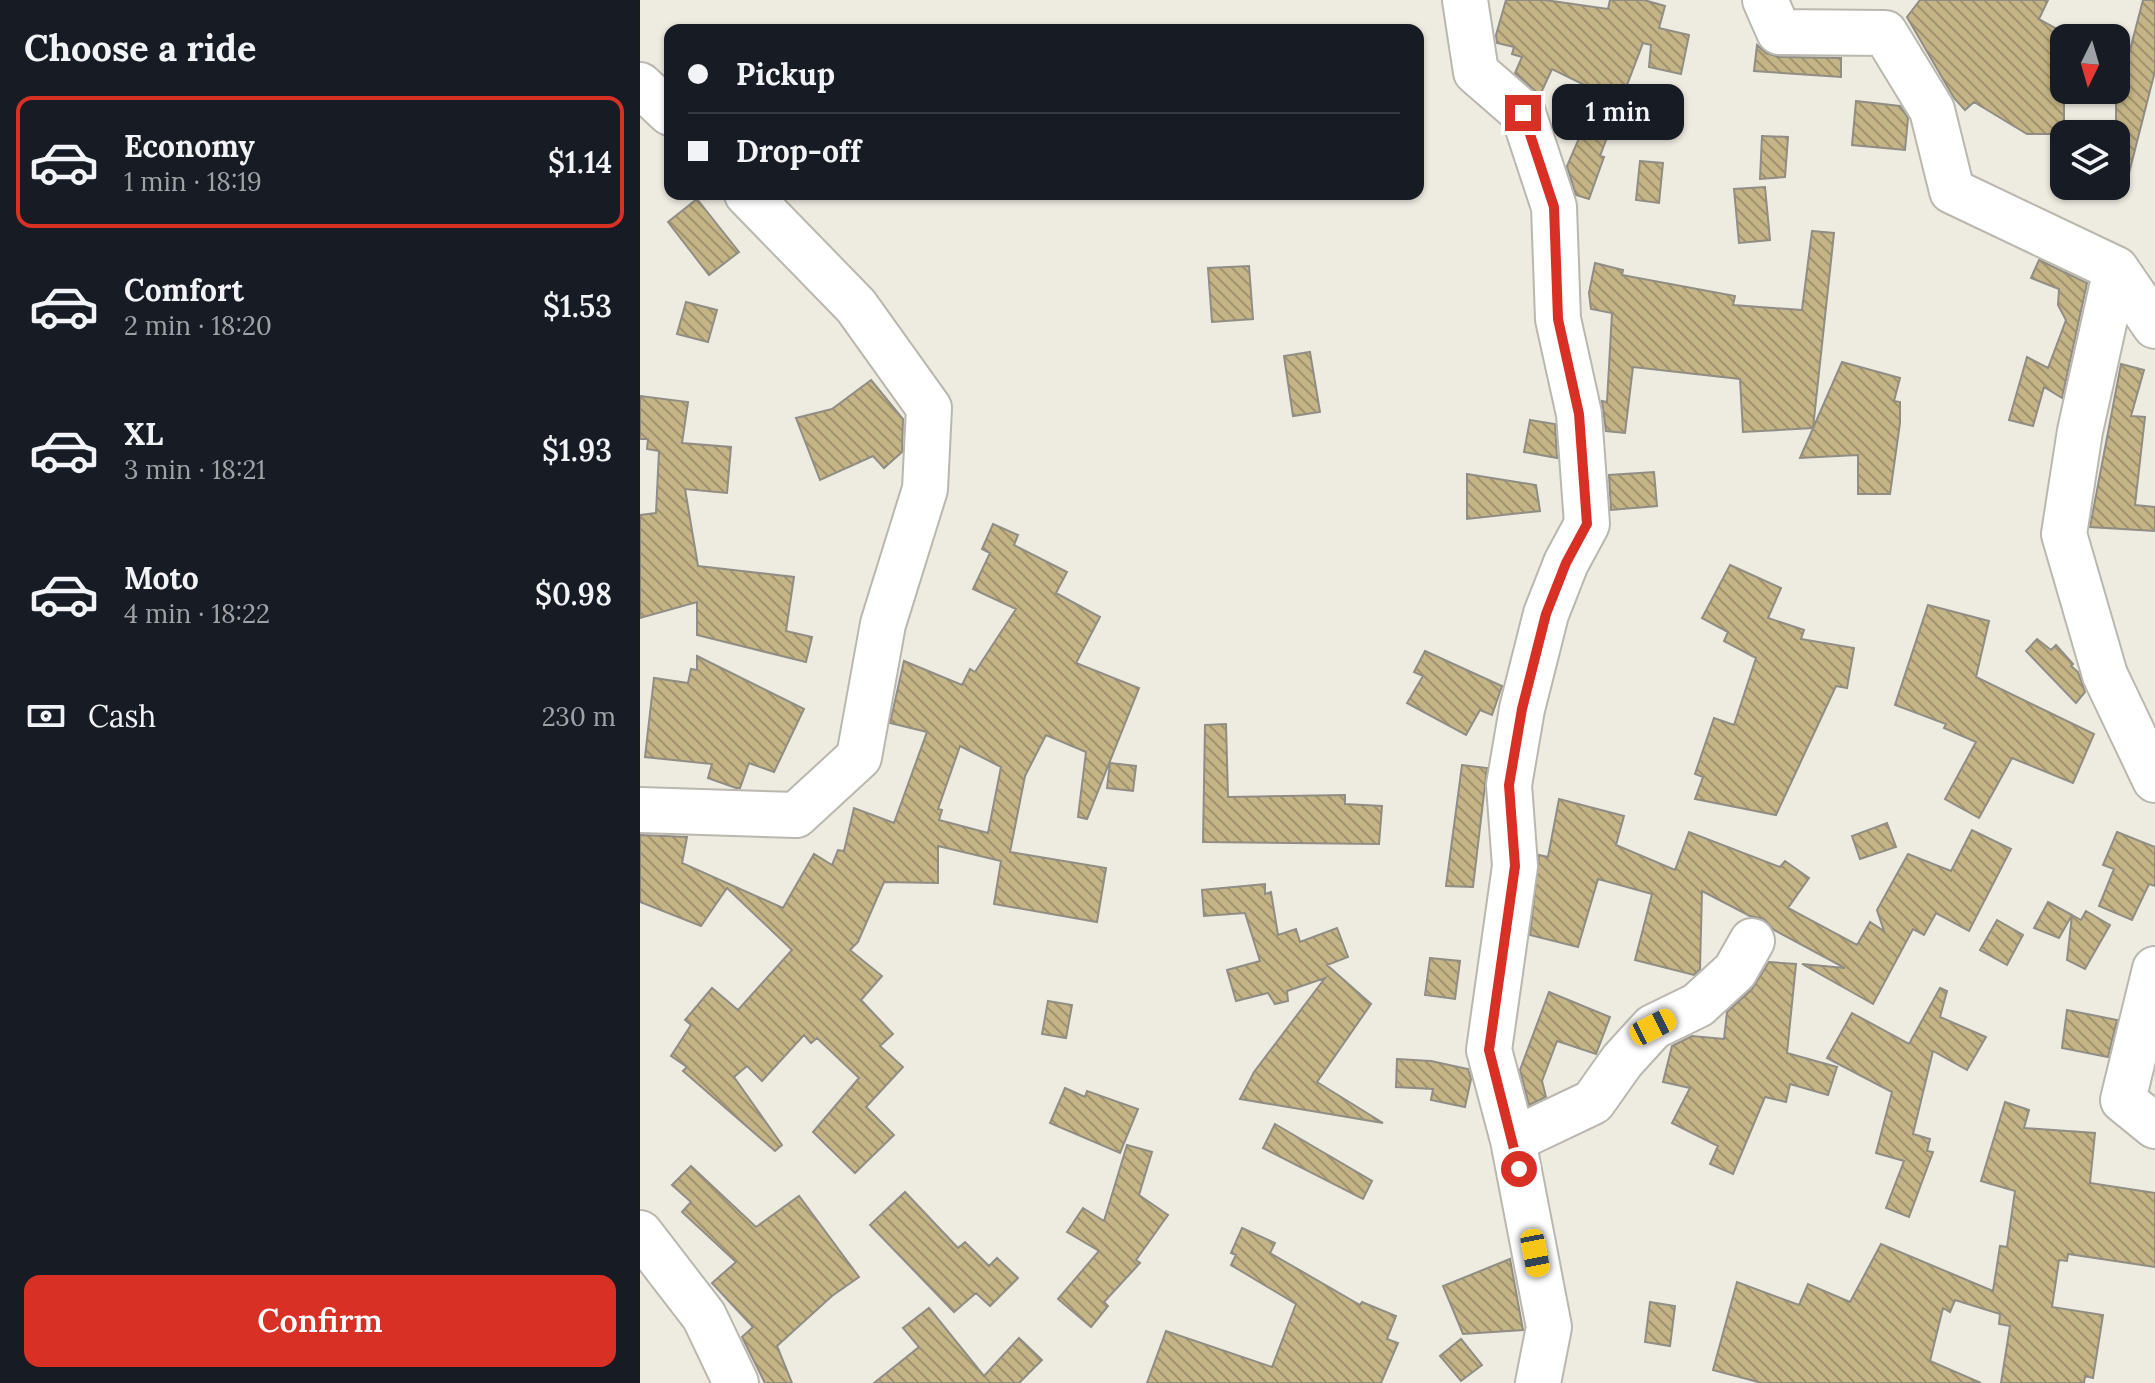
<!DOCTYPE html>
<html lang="en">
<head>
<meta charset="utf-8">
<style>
  body { margin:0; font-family:Lora,serif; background:#20242c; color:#f1f3f6; height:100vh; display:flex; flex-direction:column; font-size:30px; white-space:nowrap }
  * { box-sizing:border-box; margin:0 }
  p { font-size:26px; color:#9ea1a6 }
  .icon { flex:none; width:44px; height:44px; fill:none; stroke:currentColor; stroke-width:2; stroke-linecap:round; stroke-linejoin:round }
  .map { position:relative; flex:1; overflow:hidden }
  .panel { display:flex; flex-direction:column; background:#171b24; width:640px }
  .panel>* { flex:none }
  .top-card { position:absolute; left:24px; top:24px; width:760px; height:176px; border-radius:16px; box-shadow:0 2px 6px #0004; display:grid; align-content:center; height:176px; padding:0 24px; background:#171b24 }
  .needle { width:52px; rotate:185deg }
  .fabs { position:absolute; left:1410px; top:24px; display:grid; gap:16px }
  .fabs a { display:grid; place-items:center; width:80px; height:80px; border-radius:16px; background:#171b24; box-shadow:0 2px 6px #0004; font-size:40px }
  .end { position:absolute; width:36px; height:36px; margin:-18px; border:10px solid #d93025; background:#fff; box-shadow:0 0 0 4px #fff }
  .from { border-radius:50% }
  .bubble { position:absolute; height:56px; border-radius:16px; background:#171b24; box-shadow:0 2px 6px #0004; font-size:26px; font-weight:600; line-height:56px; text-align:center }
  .car { position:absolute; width:24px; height:48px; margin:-24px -12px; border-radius:10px; box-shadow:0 0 6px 2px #0007; background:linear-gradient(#f5c518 24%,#345 0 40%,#f5c518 0 76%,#345 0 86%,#f5c518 0) }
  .top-card b { display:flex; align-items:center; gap:28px; height:76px; font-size:30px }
  .top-card b+b { border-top:2px solid #363941 }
  .top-card i { width:20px; height:20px; background:#f1f3f6 }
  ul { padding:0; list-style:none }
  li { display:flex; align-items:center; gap:24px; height:132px; margin:0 16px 12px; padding:0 8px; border:4px solid transparent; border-radius:16px }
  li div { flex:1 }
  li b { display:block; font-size:30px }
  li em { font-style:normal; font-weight:600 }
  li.current { border-color:#d93025 }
  li>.icon { width:72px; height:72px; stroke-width:1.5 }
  h2 { padding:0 24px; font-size:36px; line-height:96px }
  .pay { display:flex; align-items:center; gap:20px; height:88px; padding:0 24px; font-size:30px }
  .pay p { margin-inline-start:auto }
  .cta { display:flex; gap:16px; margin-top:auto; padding:16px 24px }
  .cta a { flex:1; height:92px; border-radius:16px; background:#d93025; color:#fff; font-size:32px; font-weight:600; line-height:92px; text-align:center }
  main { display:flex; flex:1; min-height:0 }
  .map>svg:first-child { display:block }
  .building { fill:url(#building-back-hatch); stroke:#908d85; stroke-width:2; fill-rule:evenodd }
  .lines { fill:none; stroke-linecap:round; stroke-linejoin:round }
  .minor-casing { stroke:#bab7ae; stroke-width:48 }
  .minor { stroke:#fff; stroke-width:44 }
  .route { stroke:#d93025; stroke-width:10 }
</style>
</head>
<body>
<main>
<section class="panel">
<h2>Choose a ride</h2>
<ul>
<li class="current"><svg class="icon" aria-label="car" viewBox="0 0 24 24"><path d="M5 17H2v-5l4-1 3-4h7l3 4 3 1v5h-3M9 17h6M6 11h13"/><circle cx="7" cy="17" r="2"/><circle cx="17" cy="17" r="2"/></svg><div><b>Economy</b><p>1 min · 18:19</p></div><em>$1.14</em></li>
<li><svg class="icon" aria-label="car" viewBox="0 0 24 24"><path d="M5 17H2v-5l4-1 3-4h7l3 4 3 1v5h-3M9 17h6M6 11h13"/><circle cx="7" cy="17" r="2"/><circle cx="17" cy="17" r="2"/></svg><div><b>Comfort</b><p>2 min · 18:20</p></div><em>$1.53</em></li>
<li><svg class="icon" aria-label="car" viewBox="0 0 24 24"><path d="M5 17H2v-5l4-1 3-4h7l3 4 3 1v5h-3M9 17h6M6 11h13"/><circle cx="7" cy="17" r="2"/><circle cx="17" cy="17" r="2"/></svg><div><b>XL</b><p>3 min · 18:21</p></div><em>$1.93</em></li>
<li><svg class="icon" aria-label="car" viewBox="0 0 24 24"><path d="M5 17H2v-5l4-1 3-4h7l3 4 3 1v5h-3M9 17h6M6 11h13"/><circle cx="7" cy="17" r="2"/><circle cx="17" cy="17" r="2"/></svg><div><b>Moto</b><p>4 min · 18:22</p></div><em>$0.98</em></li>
</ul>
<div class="pay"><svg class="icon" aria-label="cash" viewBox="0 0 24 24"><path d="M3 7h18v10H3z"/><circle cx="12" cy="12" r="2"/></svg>Cash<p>230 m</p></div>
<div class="cta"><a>Confirm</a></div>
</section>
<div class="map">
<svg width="1515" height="1383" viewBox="0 0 1515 1383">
  <defs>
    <pattern id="building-back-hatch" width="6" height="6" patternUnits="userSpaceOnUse" patternTransform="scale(2)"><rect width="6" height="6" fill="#c4b486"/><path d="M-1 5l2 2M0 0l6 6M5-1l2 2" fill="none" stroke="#a0936e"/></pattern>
  </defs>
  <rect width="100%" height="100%" fill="#eeebe1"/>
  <path class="building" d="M866,0H905L968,9L970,0H1004L1025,6L1019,28L1049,35L1041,74L1009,67L1011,45L1003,43L960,156L964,157L949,199L936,195L927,166L959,92L912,69L900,95L875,73L882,57L872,54L874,47L857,43L856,35Z
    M1280,0H1408L1399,19L1424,33L1413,53L1424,59V134H1387L1334,102L1325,110L1314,98L1267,17Z
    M1503,0H1515V71L1485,189L1476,188V104Z
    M1117,45L1126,53L1139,57L1201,58V77L1114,71Z
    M1216,101L1260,106L1268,118L1265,150L1212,145Z
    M1122,136L1148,137L1145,177L1120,179Z
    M1000,161L1023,163L1019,203L996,200Z
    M1125,187L1130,240L1099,243L1094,189Z
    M57,199L99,252L69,275L28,222Z
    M1172,231L1194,233L1173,428L1103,432L1100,379L993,367L985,433L966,431L962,401L967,402L972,313L951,309L949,293L955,263L983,270L982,275L1095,296L1093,305L1162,310Z
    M1399,260L1447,283L1422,398L1404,387L1393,426L1369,420L1387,357L1408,368L1426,320L1418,305L1419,289L1391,278Z
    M609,266L613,319L572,322L568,268Z
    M46,302L77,310L68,342L37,334Z
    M670,352L680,412L653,416L644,356Z
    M1202,362L1260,378L1254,401L1260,402V423L1250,494H1218V455L1160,458Z
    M1481,364L1504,370L1491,416L1505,417L1495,505L1515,507V531L1450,527Z
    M231,380L263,419L262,452L244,468L233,456L180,480L156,418L192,409Z
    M0,396L48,402L42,443L91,447L87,493L45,489L58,566L154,577L146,631L172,637L166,662L57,635V602L0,618V515L16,513L19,451L7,449L8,439H0Z
    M890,420L915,424L917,458L884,452Z
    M1014,472L1017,506L971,510L969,475Z
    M827,474L896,485L900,511L827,519Z
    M353,524L378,535L374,545L427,572L416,593L460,617L436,663L499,688L447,819L438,817L446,752L406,735L385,776L370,852L466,868L457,922L354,904L361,861L298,846V883L244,882L218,942L210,950L242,976L221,1000L253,1034L240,1046L263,1067L226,1107L254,1135L215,1173L173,1132L219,1078L177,1038L171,1043L164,1035L122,1081L107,1066L94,1077L142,1145L135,1151L43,1071L47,1067L31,1056L51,1025L45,1020L72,988L98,1010L152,950L87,888L61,926L0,902V835L47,837L42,863L143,908L174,854L192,865L198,850L204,851L214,808L254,823L287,732L250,723L264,661L322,685L330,669L335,672L376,609L333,589L350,553L342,549ZM320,746L361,767L348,833L299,820L302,810L298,809Z
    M1090,565L1141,588L1128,618L1164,630L1161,639L1214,648L1207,688L1196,686L1136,815L1055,799L1063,777L1055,774L1074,718L1094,725L1116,658L1084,641L1088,632L1062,618Z
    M1288,605L1349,621L1336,677L1454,734L1433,783L1372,758L1339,818L1305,799L1336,742L1304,728L1306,724L1255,705Z
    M1397,639L1411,650L1416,645L1433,664L1431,666L1438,672L1445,692L1436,703L1386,651Z
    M785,651L862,686L852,715L840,710L826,735L767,703L783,676L774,672Z
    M57,656L164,709L134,772L109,763L100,788H96L68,778L72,764L5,757L14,678L48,683L51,669L57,670Z
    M586,724L588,797L705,795V804L742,806L739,844L563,842L565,725Z
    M470,763L496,766L493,791L467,788Z
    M822,765L847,768L833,887L806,886Z
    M919,799L984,816L976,845L1035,870L1049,832L1140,867L1145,861L1169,878L1148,908L1217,945L1230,922L1244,931L1237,910L1268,854L1311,871L1332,830L1371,849L1329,931L1296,913L1284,935L1273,929L1233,1004L1162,964L1205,968L1134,930L1124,919L1110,916L1062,891L1060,969L1054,975L995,960L1012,894L958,879L938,947L890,935L899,855L908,857Z
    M1247,823L1256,847L1220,859L1212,836Z
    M1477,832L1515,847V886L1509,884L1492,920L1459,906L1474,869L1463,865Z
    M625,884V894L631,892L638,935L656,929L660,942L697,928L708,957L687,965L731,1004L677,1082L743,1123L600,1099L614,1072L685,978L647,991L648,1001L635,1004L628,993L596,1001L587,970L620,961L605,913L564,916L562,890Z
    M1408,902L1432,915L1419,938L1394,928Z
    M1446,911L1470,925L1445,969L1427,960L1432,915L1441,920Z
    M1357,920L1383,935L1367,965L1340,950Z
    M790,958L820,961L815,999L785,995Z
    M1129,962L1156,964L1147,1053L1197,1067L1188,1095L1150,1084L1146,1102L1125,1097L1093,1174L1070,1164L1078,1146L1032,1123L1050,1088L1023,1082L1032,1046L1052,1036L1084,1039L1087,1012L1112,989Z
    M1300,988L1307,991L1300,1017L1346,1037L1327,1070L1293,1051L1273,1134L1290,1139L1287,1151L1293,1152L1269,1217L1246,1208L1264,1161L1236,1153L1252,1092L1187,1058L1212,1013L1269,1044Z
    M909,992L970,1017L956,1054L917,1041L902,1081L906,1097L889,1105L880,1070Z
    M408,1001L432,1005L426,1038L402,1034Z
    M1427,1010L1477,1020L1468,1057L1422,1048Z
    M757,1059L791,1061L828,1069L831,1079L825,1107L791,1100L793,1089L756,1087Z
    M425,1088L445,1097L447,1091L498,1109L480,1153L410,1123Z
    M1365,1102L1389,1110L1384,1128L1455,1133L1450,1183L1515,1193V1267L1428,1254L1427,1261L1419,1260L1412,1307L1463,1315L1453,1378L1445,1376L1444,1383H1361L1370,1326L1359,1324L1360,1314L1315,1300L1310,1312L1303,1308L1290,1361L1341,1383H1122L1073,1370L1097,1282L1159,1305L1168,1284L1210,1302L1241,1244L1353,1291L1360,1246L1367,1247L1375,1191L1341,1181Z
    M635,1124L732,1181L723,1199L623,1148Z
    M487,1145L512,1152L499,1195L528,1215L496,1260L500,1263L464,1302L468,1306L451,1327L418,1299L459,1251L427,1232L443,1208L464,1221Z
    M51,1166L116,1227L159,1196L219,1277L192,1296L137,1346L152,1383H125L102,1337L113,1327L72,1283L96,1262L42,1212L51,1202L32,1185Z
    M265,1192L318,1248L325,1242L349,1266L357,1258L378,1278L350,1306L336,1293L314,1312L230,1225Z
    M602,1228L635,1243L630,1253L720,1305L722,1302L756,1316L747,1339L758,1343L741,1383H507L526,1331L632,1367L656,1304L591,1265L596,1255L591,1253Z
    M870,1259L883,1330L823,1334L803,1286Z
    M1010,1302L1035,1306L1030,1346L1005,1342Z
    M289,1308L344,1376L379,1338L402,1360L379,1383H234L279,1347L263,1328Z
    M821,1339L842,1365L821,1381L800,1356Z"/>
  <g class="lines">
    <defs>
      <path id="minor" d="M825,0L836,72L883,113L914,207L918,319L939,414L947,524L926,563L906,614L882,709L869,785L875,866L849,1050L873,1140L909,1327L898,1383
        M1125,0L1139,32L1245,33L1292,110L1312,191L1476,269L1515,326
        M0,85L30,113
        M1476,269L1440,431L1424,534L1465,675L1515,780
        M0,810L156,815L219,757L243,624L285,489L289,408L216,306L107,194
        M1515,969L1483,1100L1515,1126
        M873,1140L953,1102L982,1061L1013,1027L1058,1005L1095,971L1112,941
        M0,1233L64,1316L96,1383"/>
    </defs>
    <use href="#minor" class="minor-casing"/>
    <use href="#minor" class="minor"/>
  </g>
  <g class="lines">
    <path class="route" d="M879,1169L849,1050L875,866L869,785L882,709L906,614L926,563L947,524L939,414L918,319L914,207L883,113"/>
  </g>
</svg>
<div class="fabs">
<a><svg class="needle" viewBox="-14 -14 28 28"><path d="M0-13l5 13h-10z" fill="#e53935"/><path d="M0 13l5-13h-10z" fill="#9ea1a6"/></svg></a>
<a><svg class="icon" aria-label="layers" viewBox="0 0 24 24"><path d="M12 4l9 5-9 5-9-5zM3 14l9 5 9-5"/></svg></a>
</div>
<i class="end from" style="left:879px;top:1169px"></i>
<i class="end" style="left:883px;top:113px"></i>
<div class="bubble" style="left:912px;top:84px;width:132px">1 min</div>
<i class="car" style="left:1013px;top:1027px;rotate:63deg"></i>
<i class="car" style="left:895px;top:1253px;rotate:169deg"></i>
<div class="top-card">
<b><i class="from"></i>Pickup</b>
<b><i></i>Drop-off</b>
</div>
</div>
</main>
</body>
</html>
